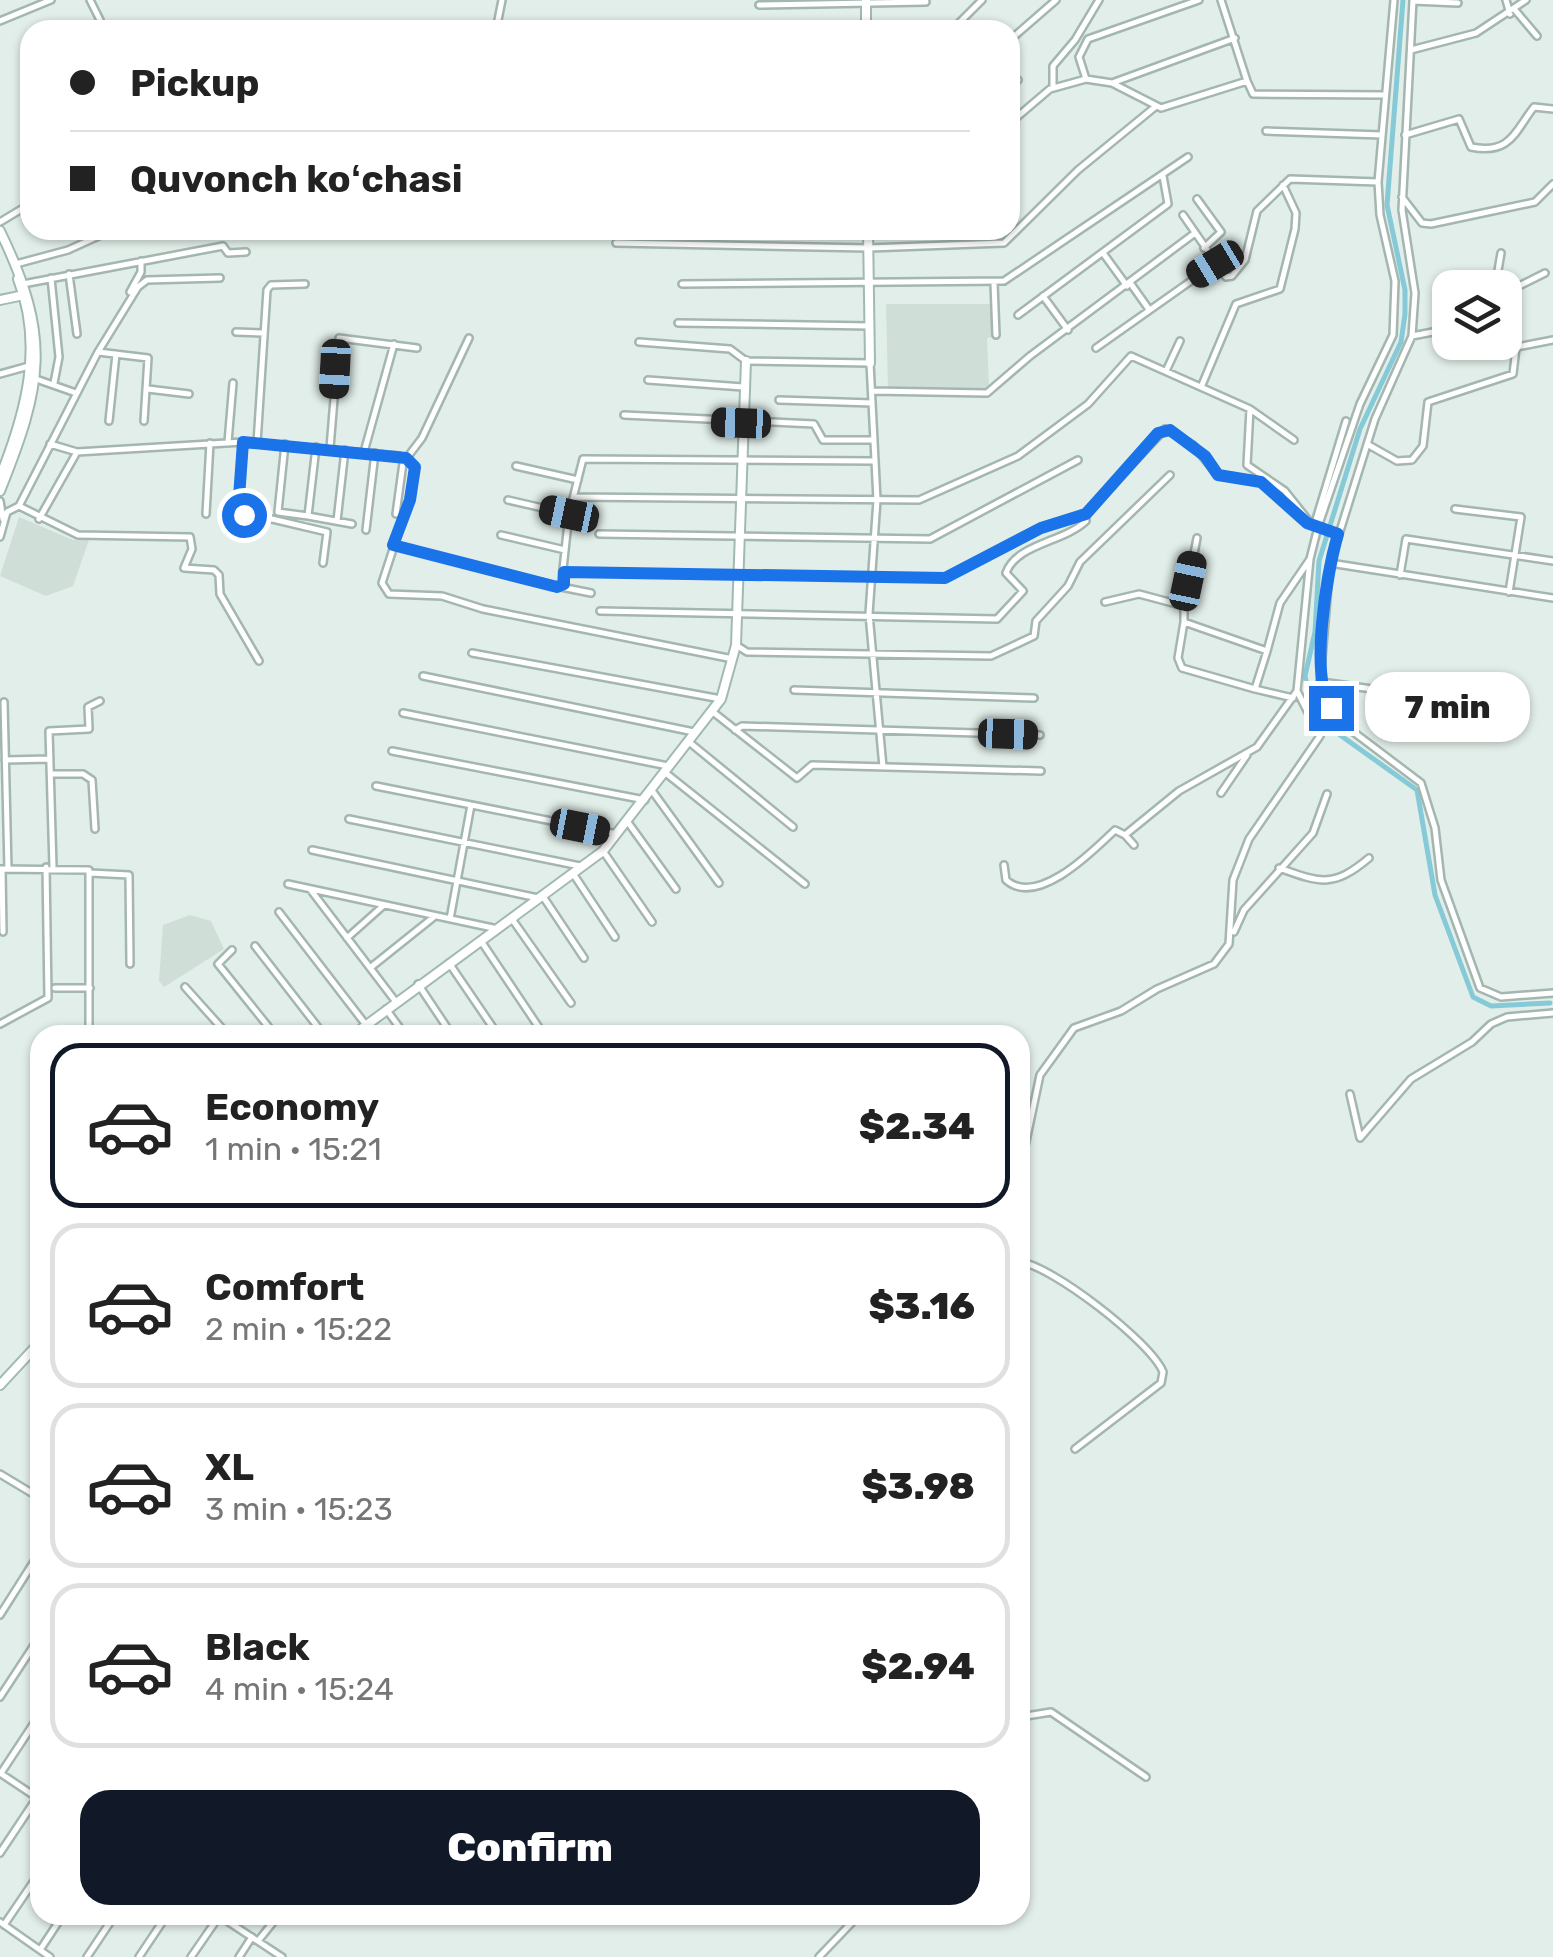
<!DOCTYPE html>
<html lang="en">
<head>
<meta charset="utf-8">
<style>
  body { margin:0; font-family:Rubik,sans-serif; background:#f2f2f2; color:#222; height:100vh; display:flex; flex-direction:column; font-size:38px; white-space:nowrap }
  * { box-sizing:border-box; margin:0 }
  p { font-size:32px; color:#767676 }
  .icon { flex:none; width:55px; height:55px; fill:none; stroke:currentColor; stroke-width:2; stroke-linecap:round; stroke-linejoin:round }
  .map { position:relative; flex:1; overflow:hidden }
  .panel { position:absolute; left:30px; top:1025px; width:1000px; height:900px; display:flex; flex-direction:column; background:#fff; border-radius:30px; box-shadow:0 2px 8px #0004 }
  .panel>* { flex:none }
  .guide { position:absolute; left:20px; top:20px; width:1000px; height:220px; border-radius:30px; box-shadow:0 2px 8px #0004; display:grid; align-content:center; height:220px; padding:0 50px; background:#fff }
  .buttons { position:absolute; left:1432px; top:270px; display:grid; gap:20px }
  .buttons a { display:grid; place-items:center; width:90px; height:90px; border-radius:20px; background:#fff; box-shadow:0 2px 8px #0004; font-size:50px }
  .end { position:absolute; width:45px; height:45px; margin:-22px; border:12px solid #1a73e8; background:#fff; box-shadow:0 0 0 5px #fff }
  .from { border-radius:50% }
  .bubble { position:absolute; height:70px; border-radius:30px; background:#fff; box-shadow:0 2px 8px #0004; font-size:32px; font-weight:800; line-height:70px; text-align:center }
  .car { position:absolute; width:30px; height:60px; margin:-30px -15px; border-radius:12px; box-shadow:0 0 8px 2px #0007; background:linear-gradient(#222 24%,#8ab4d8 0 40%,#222 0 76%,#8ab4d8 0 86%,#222 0) }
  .guide b { display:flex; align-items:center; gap:35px; height:95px; font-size:38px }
  .guide b+b { border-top:2px solid #e0e0e0 }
  .guide i { width:25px; height:25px; background:#222 }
  ul { padding:18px 0 0; list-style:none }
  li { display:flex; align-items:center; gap:30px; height:165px; margin:0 20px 15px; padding:0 30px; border:5px solid #e0e0e0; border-radius:30px }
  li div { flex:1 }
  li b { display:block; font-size:38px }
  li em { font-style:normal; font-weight:800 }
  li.active { border-color:#111827 }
  li>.icon { width:90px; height:90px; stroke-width:1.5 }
  .action { display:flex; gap:20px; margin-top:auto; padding:20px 50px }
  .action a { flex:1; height:115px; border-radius:30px; background:#111827; color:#fff; font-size:40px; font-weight:800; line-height:115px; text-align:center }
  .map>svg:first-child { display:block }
  .built { fill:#d0ded8 }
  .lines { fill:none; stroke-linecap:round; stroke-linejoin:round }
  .canal { stroke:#86cad7; stroke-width:5 }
  .street-casing { stroke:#a4b6b0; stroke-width:10 }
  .secondary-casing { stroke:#a0bab1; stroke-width:12 }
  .street { stroke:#fff; stroke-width:5 }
  .secondary { stroke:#fff; stroke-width:8 }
  .route { stroke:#1a73e8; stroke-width:12 }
</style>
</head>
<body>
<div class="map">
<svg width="1553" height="1957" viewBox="0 0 1553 1957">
  <rect width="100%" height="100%" fill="#e2eee9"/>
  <path class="built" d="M886,304H993L995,337L987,338L989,389L888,388Z
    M19,517L73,540H89L73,586L46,596L0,576Z
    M190,915L211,921L224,949L164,987L159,981L163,925Z"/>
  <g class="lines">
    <path class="canal" d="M1403,0L1387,205L1405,290V314L1401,342L1360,429L1319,561L1315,632L1305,676L1311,704L1326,725L1417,790L1435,895L1473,997L1491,1006L1550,1003"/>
    <defs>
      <path id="street" d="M90,0L100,20
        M1199,0L1088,39L1079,57L1086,79L1112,83L1161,108L1247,81L1253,94L1385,95
        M1221,0L1247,81
        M1413,0L1402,210L1415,293L1412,336L1375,419L1330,563L1320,681L1339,721L1421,783L1435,828L1441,880L1480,988L1501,997L1553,993
        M1506,0L1510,14
        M1413,1L1458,3
        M759,5L926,2
        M1515,10L1537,36
        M0,21L51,0
        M496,30L502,0
        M952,30L982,0
        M1010,40L1056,0
        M1411,50L1476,33L1526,0
        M1112,83L1235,38
        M1010,87L1018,80
        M1053,88V66L1075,40L1099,0
        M1010,123L1050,89L1086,79
        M1266,131L1382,135
        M1405,135L1459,119L1471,147C1511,155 1515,131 1534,107L1553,109
        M1402,197L1422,223L1431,224L1535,202L1553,184
        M1197,199L1221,232L1204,248
        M1183,215L1226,277L1232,276L1245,260L1257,211L1290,179L1378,182
        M0,222L30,204
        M616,243L869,248L1004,243L1078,170L1155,107
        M1103,253L1127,286
        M16,264L68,250L112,230
        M69,274L77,334
        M51,278L59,357L54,383
        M994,283L996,335
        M23,284L223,246L228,253L246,252
        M682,284L1004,281L1188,157
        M1131,284L1148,308
        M1495,288L1501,253
        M130,292L141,272V261
        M1505,293L1545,273
        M1043,296L1068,330
        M1018,315L1168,204L1163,176
        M678,323L870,326
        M236,332L264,333
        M1412,336L1438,331L1450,323
        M639,342L730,349L746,361L870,363L877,500L869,614L883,767
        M1517,347L1553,340
        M1096,348L1215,264
        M98,352L148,358L144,421
        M1166,371L1180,341
        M0,374L29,366
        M36,379L76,393
        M648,380L743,387
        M1202,385L1236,304L1280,289L1295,229L1296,213L1283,185
        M148,389L189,394
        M872,391L987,393L1030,356L1195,233
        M779,400L872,403
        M1250,409L1294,440
        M624,415L814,424L823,440H874
        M109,421L116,354
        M228,442L233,383
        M243,442L238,511L327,532L323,563
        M257,443L267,290L271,285L305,284
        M50,444L77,452L243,442L399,456L415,467L409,500L382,583L389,594L442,596L483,609L733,659
        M285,444L278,512L308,516
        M1367,444L1397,461L1412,460L1423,446L1428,402L1513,374L1516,348L1505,324
        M316,447L308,516L352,524
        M330,448L339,338L417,348
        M364,452L394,344
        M516,466L578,480
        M574,497L919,500L1018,456L1088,404L1131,356L1250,409L1247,465L1285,491L1312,525L1338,534
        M508,500L569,514
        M0,501L3,519
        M19,506L78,535L190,537L192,549L184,568L214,570L219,575L220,594L259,661
        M19,506L98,352L138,287L147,280L220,278
        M1455,509L1521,517L1509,592
        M206,514L210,443
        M396,514L403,463L422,438L469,338
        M39,519L77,452
        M337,521L345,450
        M1314,526L1346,421
        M366,530L375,453
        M599,534L930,539L1078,460
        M501,535L565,550
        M0,537L7,512L19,506
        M393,545L561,587L569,514L583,459L875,461
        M1330,563L1553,598
        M564,572L945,578L1041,528L1085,513L1165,429L1193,445L1218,475L1261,482L1301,518
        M1400,575L1406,539L1553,561
        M561,587L591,593
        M1105,602L1139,594L1184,606V622L1267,651L1255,689L1293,698
        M1184,606L1197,538
        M600,611L997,619L1023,591L1006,573C1016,544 1064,542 1086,521L1085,513
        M1184,622L1178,658L1182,668L1255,689
        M736,645L747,652L991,656L1034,636L1036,621L1068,586L1080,562L1170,475
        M1267,651L1280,603L1310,559
        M472,653L721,699
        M423,676L694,732
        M1321,682L1387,691
        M794,690L1034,698
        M4,702L8,869
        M713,712L797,778L812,765L1041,771
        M403,713L668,766
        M735,730L742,726L1040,735
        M689,742L793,827
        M392,751L645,800
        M5,760L50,759
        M51,774H83L92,780L95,829
        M667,774L805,884
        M376,786L617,834
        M653,792L719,883
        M1221,793L1247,755
        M349,819L580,866
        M627,821L676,889
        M1125,835L1134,845
        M312,850L538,898
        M603,851L652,922
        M1004,865L1006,880C1037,908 1093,851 1115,830L1125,835L1179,791L1257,747L1297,691L1310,559L1318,527L1360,404L1393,335L1395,281L1380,215L1378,182L1394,0
        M53,867L49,731L89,729L88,707L100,701
        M1279,868C1321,883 1333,888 1369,858
        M0,869L89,870V1035
        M2,870L3,932
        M90,873L129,875L130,964
        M574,875L615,937
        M288,884L493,928
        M310,889L396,1002
        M542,895L584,958
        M279,912L366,1025
        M450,919L471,805
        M512,919L571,1003
        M1234,932L1244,910L1313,833L1327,794
        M347,938L384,905
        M481,941L544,1035
        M255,946L324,1035
        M232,950L218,964L275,1035
        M449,963L498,1035
        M370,968L435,916
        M418,984L452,1035
        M185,987L228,1035
        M55,988H90
        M386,1009L405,1035
        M0,1024L48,998L46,867
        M1350,1094L1360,1138L1411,1079L1472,1042L1491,1024L1507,1017L1553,1013
        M1020,1170L1040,1075L1074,1028L1121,1011L1157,989L1214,964L1229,944L1233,880L1249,839L1320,736L1297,691
        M1020,1262C1051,1265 1151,1342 1163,1372L1161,1383L1075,1449
        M0,1474L40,1498
        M0,1615L40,1552
        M0,1697L40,1636
        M1020,1717L1051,1712L1146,1777
        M0,1773L39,1799
        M1,1773L40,1714
        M0,1853L40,1793
        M218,1915L282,1957
        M0,1922L50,1957
        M4,1925L40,1872
        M258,1941L279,1915
        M40,1950L63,1915
        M87,1957L115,1915
        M139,1957L167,1915
        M191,1957L220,1915
        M239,1957L252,1937
        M819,1957L859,1915"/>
      <path id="secondary" d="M866,0V30
        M868,230L870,363
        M0,231C52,338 43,384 0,491
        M0,300L24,295
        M0,477C26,412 44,346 18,279
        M353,1035L603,851L721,699L736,645L746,361
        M0,1385L40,1342"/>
    </defs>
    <use href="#street" class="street-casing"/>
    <use href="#secondary" class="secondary-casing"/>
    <use href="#street" class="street"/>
    <use href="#secondary" class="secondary"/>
  </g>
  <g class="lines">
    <path class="route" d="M244,515L238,511L243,442L406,458L415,467L410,500L393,545L557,587L564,584V572L945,578L1041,528L1086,514L1158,433L1170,430L1205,456L1218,475L1261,482L1307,523L1338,534C1327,572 1309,675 1331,708"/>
  </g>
</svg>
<div class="buttons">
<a><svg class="icon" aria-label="layers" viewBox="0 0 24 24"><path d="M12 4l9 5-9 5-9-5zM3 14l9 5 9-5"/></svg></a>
</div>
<i class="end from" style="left:244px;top:515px"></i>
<i class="end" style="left:1331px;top:708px"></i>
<div class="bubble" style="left:1365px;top:672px;width:165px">7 min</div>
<i class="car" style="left:1215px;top:264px;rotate:239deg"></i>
<i class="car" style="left:335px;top:369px;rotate:183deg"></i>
<i class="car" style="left:741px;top:423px;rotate:272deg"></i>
<i class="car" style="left:569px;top:514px;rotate:282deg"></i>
<i class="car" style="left:1188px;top:581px;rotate:12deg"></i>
<i class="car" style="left:1008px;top:734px;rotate:92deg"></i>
<i class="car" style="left:580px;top:827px;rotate:101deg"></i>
<div class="guide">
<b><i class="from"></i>Pickup</b>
<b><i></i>Quvonch koʻchasi</b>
</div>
<section class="panel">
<ul>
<li class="active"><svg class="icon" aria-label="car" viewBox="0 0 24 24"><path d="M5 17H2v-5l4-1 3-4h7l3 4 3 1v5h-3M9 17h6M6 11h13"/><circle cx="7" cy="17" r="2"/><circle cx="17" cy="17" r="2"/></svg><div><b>Economy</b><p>1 min · 15:21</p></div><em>$2.34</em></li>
<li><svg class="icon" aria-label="car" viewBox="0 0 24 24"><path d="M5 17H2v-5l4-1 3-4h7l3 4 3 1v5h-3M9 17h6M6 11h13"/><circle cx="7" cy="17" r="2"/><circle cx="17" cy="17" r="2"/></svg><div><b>Comfort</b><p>2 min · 15:22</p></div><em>$3.16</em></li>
<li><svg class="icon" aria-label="car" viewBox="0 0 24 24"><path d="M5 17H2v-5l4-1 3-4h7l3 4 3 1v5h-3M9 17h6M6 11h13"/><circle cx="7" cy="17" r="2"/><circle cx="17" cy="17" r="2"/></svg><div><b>XL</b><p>3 min · 15:23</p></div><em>$3.98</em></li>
<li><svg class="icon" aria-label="car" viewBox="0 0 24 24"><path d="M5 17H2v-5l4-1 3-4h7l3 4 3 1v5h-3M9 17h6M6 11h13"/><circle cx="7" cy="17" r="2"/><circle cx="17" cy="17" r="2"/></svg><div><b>Black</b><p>4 min · 15:24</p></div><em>$2.94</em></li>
</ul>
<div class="action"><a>Confirm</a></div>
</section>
</div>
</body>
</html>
